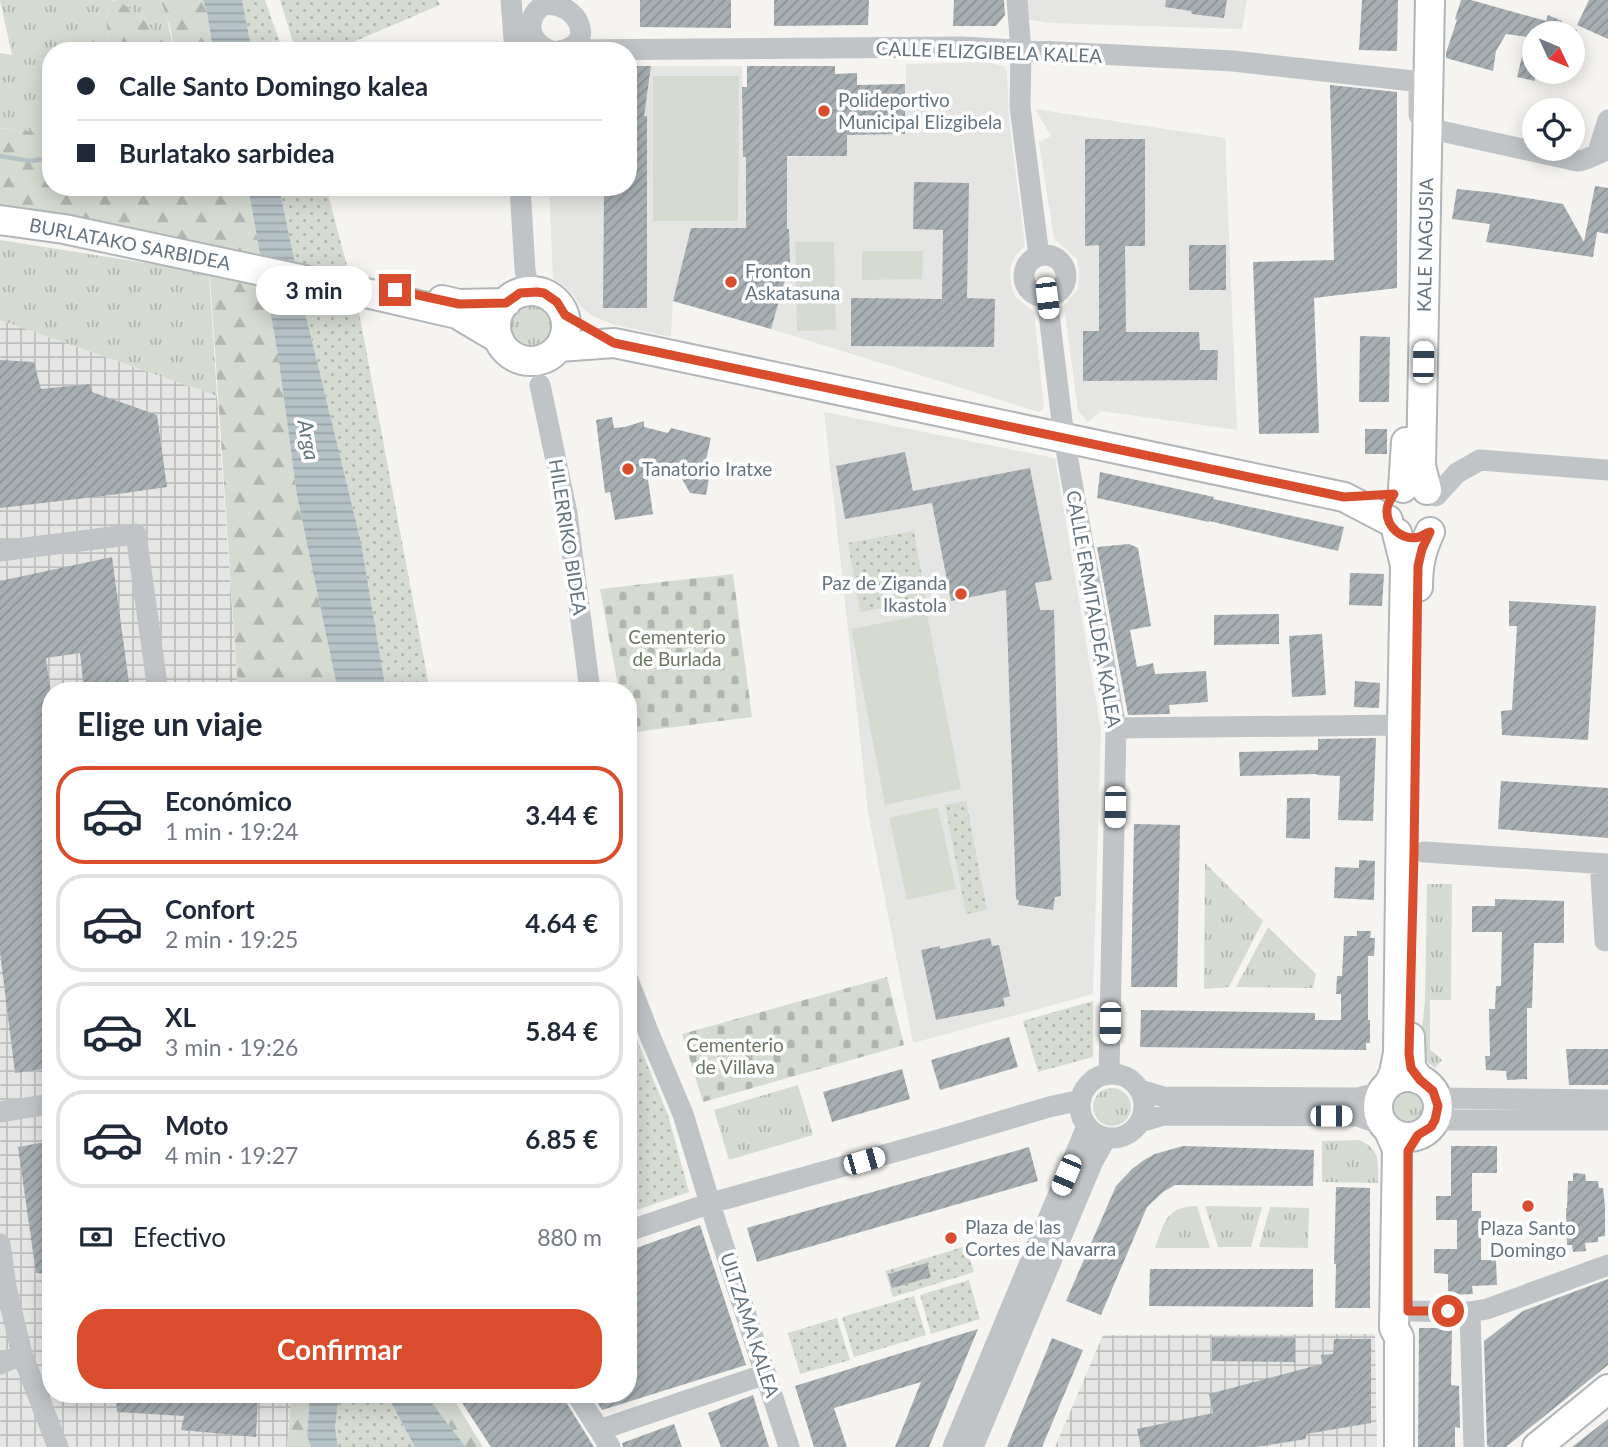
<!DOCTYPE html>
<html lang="es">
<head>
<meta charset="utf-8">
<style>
  body { margin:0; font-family:Lato,sans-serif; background:#f6f6f7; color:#1f2937; height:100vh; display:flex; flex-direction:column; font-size:26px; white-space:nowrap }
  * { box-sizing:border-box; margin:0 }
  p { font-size:23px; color:#747a83 }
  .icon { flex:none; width:38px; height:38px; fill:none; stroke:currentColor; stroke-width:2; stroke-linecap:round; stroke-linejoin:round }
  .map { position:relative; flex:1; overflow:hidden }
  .details { position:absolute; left:42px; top:682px; width:595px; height:721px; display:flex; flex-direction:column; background:#fff; border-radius:28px; box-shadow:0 4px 18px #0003 }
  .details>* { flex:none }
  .banner { position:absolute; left:42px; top:42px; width:595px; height:154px; border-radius:28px; box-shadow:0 4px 18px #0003; display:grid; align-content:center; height:154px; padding:0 35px; background:#fff }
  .needle { width:46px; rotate:134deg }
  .fabs { position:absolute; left:1522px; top:21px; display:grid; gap:14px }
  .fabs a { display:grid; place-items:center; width:63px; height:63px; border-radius:50%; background:#fff; box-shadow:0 4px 18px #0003; font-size:35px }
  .end { position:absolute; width:32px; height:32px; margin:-16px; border:9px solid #d94d2c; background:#fff; box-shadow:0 0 0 4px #fff }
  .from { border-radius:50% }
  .bubble { position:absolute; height:49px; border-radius:24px; background:#fff; box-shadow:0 4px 18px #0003; font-size:23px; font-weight:700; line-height:49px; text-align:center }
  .car { position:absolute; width:21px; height:42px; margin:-21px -10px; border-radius:9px; box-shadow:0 0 5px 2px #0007; background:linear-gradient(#fff 24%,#345 0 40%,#fff 0 76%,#345 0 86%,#fff 0) }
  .banner b { display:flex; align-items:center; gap:24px; height:66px; font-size:26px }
  .banner b+b { border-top:2px solid #e0e1e3 }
  .banner i { width:18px; height:18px; background:#1f2937 }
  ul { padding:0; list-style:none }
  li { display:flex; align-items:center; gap:21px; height:98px; margin:0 14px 10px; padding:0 21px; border:4px solid #e0e1e3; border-radius:28px }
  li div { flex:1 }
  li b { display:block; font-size:26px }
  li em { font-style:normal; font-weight:700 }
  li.on { border-color:#d94d2c }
  li>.icon { width:63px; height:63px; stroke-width:1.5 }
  h2 { padding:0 35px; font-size:32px; line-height:84px }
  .pay { display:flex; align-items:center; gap:18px; height:77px; padding:0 35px; font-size:26px }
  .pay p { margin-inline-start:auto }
  .button { display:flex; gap:14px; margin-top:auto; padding:14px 35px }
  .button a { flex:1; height:80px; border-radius:28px; background:#d94d2c; color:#fff; font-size:28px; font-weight:700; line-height:80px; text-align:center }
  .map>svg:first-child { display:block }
  .built { fill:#e5e6e4 }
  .industrial { fill:url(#industrial-grid) }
  .grass { fill:url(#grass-tufts) }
  .forest { fill:url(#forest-firs) }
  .cemetery { fill:url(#cemetery-stones) }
  .park { fill:url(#park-dots) }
  .pitch { fill:#d6dbd2 }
  .water { fill:url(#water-rules) }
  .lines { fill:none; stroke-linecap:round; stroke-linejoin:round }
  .stream { stroke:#b6c3c6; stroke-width:4.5 }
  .building { fill:url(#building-hatch) }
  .major-casing { stroke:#b1b6b9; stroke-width:32 }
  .minor { stroke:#c0c4c7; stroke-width:21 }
  .major { stroke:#fff; stroke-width:28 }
  .route { stroke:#d94d2c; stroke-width:9 }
  .poi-dot { fill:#d94d2c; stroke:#fff; stroke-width:2.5 }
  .labels { text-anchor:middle; stroke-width:7; stroke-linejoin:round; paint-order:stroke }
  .street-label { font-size:19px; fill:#657580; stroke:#fff }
  .poi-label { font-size:19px; fill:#657580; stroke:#fff; text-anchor:start }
  .park-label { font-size:19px; fill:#687863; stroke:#fff }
  .water-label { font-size:21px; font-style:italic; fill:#61777e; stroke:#fff }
</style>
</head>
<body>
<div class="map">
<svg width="1608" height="1447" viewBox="0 0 1608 1447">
  <defs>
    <pattern id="industrial-grid" width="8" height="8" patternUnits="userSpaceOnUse" patternTransform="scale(1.75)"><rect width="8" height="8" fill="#e5e6e4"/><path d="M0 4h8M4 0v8" fill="none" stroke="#bdbfbe"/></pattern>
    <pattern id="grass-tufts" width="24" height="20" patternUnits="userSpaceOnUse" patternTransform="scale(1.75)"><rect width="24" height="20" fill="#d6dbd2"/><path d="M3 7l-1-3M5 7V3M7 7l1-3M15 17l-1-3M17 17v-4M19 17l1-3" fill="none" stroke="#b1b6b0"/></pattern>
    <pattern id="forest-firs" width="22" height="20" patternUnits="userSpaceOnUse" patternTransform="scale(1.75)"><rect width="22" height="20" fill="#d6dbd2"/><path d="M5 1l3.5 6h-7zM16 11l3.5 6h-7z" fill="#b1b6b0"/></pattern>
    <pattern id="cemetery-stones" width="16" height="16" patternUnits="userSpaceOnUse" patternTransform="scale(1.75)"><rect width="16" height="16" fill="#d6dbd2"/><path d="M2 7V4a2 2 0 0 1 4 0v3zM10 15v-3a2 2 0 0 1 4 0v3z" fill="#b1b6b0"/></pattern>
    <pattern id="park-dots" width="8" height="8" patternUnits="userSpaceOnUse" patternTransform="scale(1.75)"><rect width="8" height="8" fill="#d6dbd2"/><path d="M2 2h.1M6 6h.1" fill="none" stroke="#b1b6b0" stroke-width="1.8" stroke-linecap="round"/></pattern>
    <pattern id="water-rules" width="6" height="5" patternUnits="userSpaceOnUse" patternTransform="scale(1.75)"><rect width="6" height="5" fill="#b6c3c6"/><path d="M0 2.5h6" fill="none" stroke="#98a3a6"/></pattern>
    <pattern id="building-hatch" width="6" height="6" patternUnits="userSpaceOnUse" patternTransform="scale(1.75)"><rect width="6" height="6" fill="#a7afb3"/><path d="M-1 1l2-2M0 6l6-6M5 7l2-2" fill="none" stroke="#8c9397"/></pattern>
  </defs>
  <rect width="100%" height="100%" fill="#f5f4f1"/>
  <path class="built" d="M1024,0H1247L1242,29L1048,23L1025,19Z
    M986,62L1004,66L1007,71L1009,119L1025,246L1016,255L1011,265L1010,275L1012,289L1016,297L1034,312L1044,408L1039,412L771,329L673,301L671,337L615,325L594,317L580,306L571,292L553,278L549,187H628V66H742L743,157L846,156L847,135L905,134L906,64Z
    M1035,109L1225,138L1237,430L1101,411L1088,422L1078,411L1064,305L1078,289L1079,270L1077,259L1054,239L1039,142L1051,136Z
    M824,412L1055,458L1101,730L1093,994L913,1043L868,812Z"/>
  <path class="industrial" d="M0,320L217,396L238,691H51V1395H292L287,1447H0Z
    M1375,1334L1377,1447H1055L1103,1335Z"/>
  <path class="grass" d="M0,0H109L106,20L110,51H51V124L28,131L0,128V53L12,55Z
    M114,0H163L174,51H172L137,14Z
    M0,240L209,273L217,396L0,320Z
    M506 325a26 26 0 1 1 52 0a26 26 0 1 1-52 0Z
    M1205,863L1263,921L1229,987L1204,989Z
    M1427,884H1452L1451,1000H1430V1049L1442,1060L1435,1068L1422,1058V1029L1425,1000Z
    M1268,927L1316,974L1313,988L1236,987Z
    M798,1085L813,1135L729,1160L714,1110Z
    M1093 1107a19 19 0 1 1 38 0a19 19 0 1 1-38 0Z
    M1387 1108a20 20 0 1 1 40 0a20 20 0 1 1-40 0Z
    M1359,1140C1381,1150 1378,1162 1378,1183L1322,1182V1141Z
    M1197,1206L1210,1248H1155C1165,1222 1165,1207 1197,1206Z
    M1205,1206L1262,1207L1251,1247H1218Z
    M1270,1207L1309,1208L1308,1248L1259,1247Z"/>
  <path class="forest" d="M109,0C132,1 157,35 172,51H110L106,20Z
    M161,0H203L207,12L213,51H174L171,30Z
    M51,124V187H248L278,355L297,496L338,691H238L208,248L0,220V128L28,131Z
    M292,1395H310L307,1436L311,1447H287Z
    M425,1395H451L483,1447H466Z"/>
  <path class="cemetery" d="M733,574L752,717L628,733V691H619L600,589Z
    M887,977L904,1045L703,1102L682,1034Z"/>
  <path class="park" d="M242,0H265L283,51H252Z
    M280,0H438L440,5L332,51H296Z
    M279,187H326L358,307L430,691H386L361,542L306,316Z
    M914,531L926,600L860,612L848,543Z
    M966,801L987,910L966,914L945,805Z
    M1093,1001V1057L1038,1072L1023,1021Z
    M628,1018L668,1115L689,1192L628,1213Z
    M966,1246L974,1272L893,1297L885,1271Z
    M969,1280L980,1319L931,1334L920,1295Z
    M914,1296L926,1335L854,1357L842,1317Z
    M837,1318L850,1360L800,1374L788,1333Z
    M339,1395H387L415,1447H338L335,1428Z"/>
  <path class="pitch" d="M653,76H739L738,221H653Z
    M795,242H834L836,330L797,331Z
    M862,251H923L922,279L862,280Z
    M927,614L961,789L885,805L851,629Z
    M938,807L956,889L907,900L889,818Z"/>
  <path class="water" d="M203,0H242L252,51H213L207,12Z
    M248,187H279L306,316L361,542L386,691H338L297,496L278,355Z
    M310,1395H339L335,1428L338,1447H311L307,1436Z
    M387,1395H425L466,1447H415Z"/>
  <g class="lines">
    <path class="stream" d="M0,156L30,161L51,158"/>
  </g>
  <path class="building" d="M640,0H731V28L640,27Z
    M774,0H869L868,25L774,26Z
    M954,0H1004L1005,15L996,26H953Z
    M1166,0H1227L1224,18L1192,14L1191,11L1165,7Z
    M1362,0H1398L1397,51L1359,50Z
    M1461,0H1471L1546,21L1548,15L1562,21L1561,25L1577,30V33H1535V81L1517,77L1527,37L1506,34L1496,51L1493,71L1446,58V53L1457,20L1455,19Z
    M1589,0H1608V39L1577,25Z
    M628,66H651L644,116H647V308H603L604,187H628Z
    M747,66H835V74L857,73V85L905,84V134L847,135V156H787V229H789L790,262L771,329L673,301L691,228H746V157H743L742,87H747Z
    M1330,85L1397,92V288L1314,298L1319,433L1259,434L1253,262L1334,260Z
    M1085,139H1145V246H1125L1126,332H1199L1200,350H1218L1217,380L1083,381V331H1099V245L1085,246Z
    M914,182L969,183L967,298L995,299L994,347L851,346V298L942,299L943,230L913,229Z
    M1595,186L1608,188V234L1597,232L1593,257L1486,242L1490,224L1452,219L1457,189L1496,193L1563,204L1584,242Z
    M1189,245H1226V290H1189Z
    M1360,336L1390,337L1389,402H1359Z
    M0,360L34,362L41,389L91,384L92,392L157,415L167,487L111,495L0,508Z
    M612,417L614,428L625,427L644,421V427L668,433L671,428L711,438L706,460L712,463L706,495L690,493L673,463L654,467L655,471L647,473L653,514L615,520L610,492L605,493L596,420Z
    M1365,429H1387V454H1365Z
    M905,452L913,491L1030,468L1052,580L1035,583L1040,610H1054L1061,896L1055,897L1053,910L1018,905L1019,901L1016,899L1006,590L951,601L932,503L845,519L836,466Z
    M1100,472L1214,497L1213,499L1344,527L1338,551L1209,521V522L1097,498Z
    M1129,544L1138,548L1151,626L1130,630L1137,667L1153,663L1155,674L1206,671L1208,702L1169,705L1170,714L1128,715L1097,547Z
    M112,557L130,691H84L80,653L46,658L51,694V1068L15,1073L0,952V581Z
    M1350,573L1384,574L1382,606L1349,605Z
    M1509,601L1596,606L1588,740L1502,735L1501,711L1512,710L1517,626H1509Z
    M1279,614V644L1214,645V615Z
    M1322,634L1326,695L1292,697L1289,636Z
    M1355,681L1380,683L1379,708L1354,707Z
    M1376,738L1373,821L1338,820L1340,776L1317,775V774L1240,776L1239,752L1318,750V739Z
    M1501,781L1608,788V838L1498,829Z
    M1287,798H1310V839L1286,838Z
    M1134,824L1180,825L1177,987H1131Z
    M1359,860L1375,861L1374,900L1334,898L1335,867L1359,868Z
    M1495,899L1564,901V943H1534L1532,1008H1527V1079L1507,1080L1506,1071L1486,1070L1485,1056H1490L1489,1009H1495L1496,986H1501L1502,932H1472V906H1495Z
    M1357,931H1371L1370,938H1375L1374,956H1368V1020H1370V1043H1366V1050L1140,1047L1141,1010L1315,1013V1020H1341V994H1336L1337,976H1342L1344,936H1357Z
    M990,938L992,946L999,945L1010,996L1003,998L1005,1006L936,1020L921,950L940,946V949Z
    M1009,1037L1018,1067L940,1090L931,1060Z
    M1566,1049H1608V1085H1569Z
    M902,1069L910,1099L832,1122L823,1092Z
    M51,1141V1274L36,1273L18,1147Z
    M1183,1146L1314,1150L1313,1186L1175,1185L1163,1192L1147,1207L1101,1315L1066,1301L1116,1186L1132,1169L1144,1160L1155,1154Z
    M1451,1146H1497V1173H1472V1211H1481V1260H1496L1497,1285L1472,1286L1473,1294L1448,1295V1274L1434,1273V1249H1457V1220H1436V1196H1451Z
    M1029,1147L1038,1181L757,1262L747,1228Z
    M1573,1173L1585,1174L1586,1181H1598L1599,1188H1603L1605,1206V1236L1598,1237V1242L1585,1243L1586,1251L1573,1252L1572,1245H1567L1566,1208H1567L1568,1181H1573Z
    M1336,1187L1370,1188V1308H1335L1336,1264H1334Z
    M700,1225L746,1365L602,1410L592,1395H628V1251Z
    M927,1263L931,1277L892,1288L888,1274Z
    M1150,1269H1313V1307L1149,1306Z
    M1608,1279V1365L1506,1447H1489L1487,1445L1484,1341L1523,1311Z
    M1419,1328H1452L1451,1385L1459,1386L1460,1428L1455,1427V1447H1418Z
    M978,1329L929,1447H895L921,1382L834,1408L847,1447H814L795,1386Z
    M1052,1338L1083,1350L1042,1447H1007Z
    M1212,1338H1295V1362L1212,1361Z
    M1334,1339H1371V1423L1306,1434V1439L1256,1447H1141L1137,1429L1213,1413L1209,1394L1322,1364L1321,1355L1333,1354Z
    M116,1395H258L256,1437L181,1430L184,1416L117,1412Z
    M457,1395H564L566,1402L594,1447H491Z
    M753,1395L769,1447H721L708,1413Z
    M1608,1419V1447H1572Z
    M674,1424L682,1447H623L622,1443Z"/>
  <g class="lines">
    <defs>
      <path id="major" d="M0,220L64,229L375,295L457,314L499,339
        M496 326a35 35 0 1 1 70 0a35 35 0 1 1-70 0Z
        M442,300L459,304L506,303
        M559,347L614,343L653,351L1344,497L1388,520
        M1403,488L1406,442
        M1427,490L1421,466L1430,0
        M1418,587C1418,566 1421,551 1430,532
        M1410,1037L1411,1068L1420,1080
        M1378 1107a30 30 0 1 1 60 0a30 30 0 1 1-60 0Z
        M1389,1084L1394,1073L1398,1053L1402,725L1405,565L1397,533
        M1389,1131L1397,1149L1394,1328L1399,1337V1447
        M1537,1447L1608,1389"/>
    </defs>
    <use href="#major" class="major-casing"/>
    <path class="minor" d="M511,0L515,51
      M1017,0L1021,51L1020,107L1039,256
      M564,50L961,47L1233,61L1413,81L1419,87V115L1427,128L1577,161C1587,161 1598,152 1608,150
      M551,51C537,46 526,33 533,17C535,11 539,8 544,5C577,0 599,45 559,51
      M1598,152L1608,120
      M520,187L525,270L529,291
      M1024 276a21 21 0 1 1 42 0a21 21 0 1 1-42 0Z
      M1047,298L1064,438L1116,728L1109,1074
      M540,385L567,513L590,691
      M1436,496L1457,473L1480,460L1608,470
      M0,551L136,534L158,691
      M1116,728L1402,725
      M1424,852L1608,864
      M1608,876H1601L1605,941L1608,940
      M628,980L650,1036L683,1114L716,1223L789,1447
      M1080 1106a32 32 0 1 1 64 0a32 32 0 1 1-64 0Z
      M1140,1090L1164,1097L1358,1098L1382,1092
      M1436,1098L1608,1100
      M0,1112L51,1104
      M1435,1120H1608
      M1140,1122L1164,1115L1358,1116L1383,1125
      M628,1231L711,1203L941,1139L1049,1107L1081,1100
      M0,1244L6,1287L22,1354L58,1447
      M1408,1311L1470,1312L1487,1309L1608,1265
      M1470,1312L1474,1447
      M0,1364L22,1354
      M577,1395L610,1447
      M599,1430L766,1374
      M953,1447L1087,1126
      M973,1447L1093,1161L1106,1138"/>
    <use href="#major" class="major"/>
  </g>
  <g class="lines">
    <path class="route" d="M395,290L459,304L506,303L520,293L537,292L544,293L557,302L565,315L614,343L1344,497L1394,494C1391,499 1387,504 1387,510C1386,527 1402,541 1419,537C1420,537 1428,532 1430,532L1422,549L1418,566L1414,852L1409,1054L1411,1068L1420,1080L1433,1091L1438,1106L1435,1120L1431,1127L1418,1135L1408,1151V1311H1448"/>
  </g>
  <g class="poi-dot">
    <circle cx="824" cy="111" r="7"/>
    <circle cx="731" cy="282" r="7"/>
    <circle cx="628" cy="469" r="7"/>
    <circle cx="961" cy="594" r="7"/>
    <circle cx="1528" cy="1206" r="7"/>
    <circle cx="951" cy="1238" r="7"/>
  </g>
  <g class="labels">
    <g class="street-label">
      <text transform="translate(989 52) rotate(2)" y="7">CALLE ELIZGIBELA KALEA</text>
      <text transform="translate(130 244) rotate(11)" y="7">BURLATAKO SARBIDEA</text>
      <text transform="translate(1425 245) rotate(-89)" y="7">KALE NAGUSIA</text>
      <text transform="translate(568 537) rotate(81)" y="7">HILERRIKO BIDEA</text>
      <text transform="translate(1094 609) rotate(80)" y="7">CALLE ERMITALDEA KALEA</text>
      <text transform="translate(750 1325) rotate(72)" y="7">ULTZAMA KALEA</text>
    </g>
    <g class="poi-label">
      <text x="838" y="107">Polideportivo<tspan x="838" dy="22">Municipal Elizgibela</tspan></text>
      <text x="745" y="278">Fronton<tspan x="745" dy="22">Askatasuna</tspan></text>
      <text x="642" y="476">Tanatorio Iratxe</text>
      <text x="947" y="590" text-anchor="end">Paz de Ziganda<tspan x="947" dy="22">Ikastola</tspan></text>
      <text x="965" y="1234">Plaza de las<tspan x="965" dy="22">Cortes de Navarra</tspan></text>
      <text x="1528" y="1235" text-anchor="middle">Plaza Santo<tspan x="1528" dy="22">Domingo</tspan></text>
    </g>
    <g class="park-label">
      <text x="677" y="644">Cementerio<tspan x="677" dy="22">de Burlada</tspan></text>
      <text x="735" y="1052">Cementerio<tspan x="735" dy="22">de Villava</tspan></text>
    </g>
    <g class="water-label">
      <text transform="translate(308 440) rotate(79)" y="7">Arga</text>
    </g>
  </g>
</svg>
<div class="fabs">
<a><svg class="needle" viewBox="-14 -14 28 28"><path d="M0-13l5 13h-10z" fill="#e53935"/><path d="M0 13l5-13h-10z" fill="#747a83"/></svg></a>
<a><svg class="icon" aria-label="locate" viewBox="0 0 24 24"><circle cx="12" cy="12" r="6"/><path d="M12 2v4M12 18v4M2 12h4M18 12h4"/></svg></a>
</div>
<i class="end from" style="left:1448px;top:1311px"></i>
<i class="end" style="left:395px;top:290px"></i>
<div class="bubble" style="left:256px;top:266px;width:116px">3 min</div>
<i class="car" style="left:1047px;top:298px;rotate:173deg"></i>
<i class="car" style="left:1423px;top:362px;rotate:1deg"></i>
<i class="car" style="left:1115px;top:807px;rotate:181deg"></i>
<i class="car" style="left:1110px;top:1023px;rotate:181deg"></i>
<i class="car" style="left:1331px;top:1116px;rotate:90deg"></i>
<i class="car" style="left:864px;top:1161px;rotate:74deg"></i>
<i class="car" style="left:1066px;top:1175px;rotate:203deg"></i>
<div class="banner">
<b><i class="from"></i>Calle Santo Domingo kalea</b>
<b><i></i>Burlatako sarbidea</b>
</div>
<section class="details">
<h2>Elige un viaje</h2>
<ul>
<li class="on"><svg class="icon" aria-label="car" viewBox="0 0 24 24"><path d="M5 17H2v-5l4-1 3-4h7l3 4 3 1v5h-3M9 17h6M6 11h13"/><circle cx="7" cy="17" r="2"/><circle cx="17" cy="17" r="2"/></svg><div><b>Económico</b><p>1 min · 19:24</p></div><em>3.44 €</em></li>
<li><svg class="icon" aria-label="car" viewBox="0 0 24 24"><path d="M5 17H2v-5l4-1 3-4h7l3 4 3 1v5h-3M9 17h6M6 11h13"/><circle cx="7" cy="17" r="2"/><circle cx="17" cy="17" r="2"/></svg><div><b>Confort</b><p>2 min · 19:25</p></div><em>4.64 €</em></li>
<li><svg class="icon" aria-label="car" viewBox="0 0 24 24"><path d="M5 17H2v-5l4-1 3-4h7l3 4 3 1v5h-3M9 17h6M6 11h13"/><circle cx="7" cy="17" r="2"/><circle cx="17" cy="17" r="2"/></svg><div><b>XL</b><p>3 min · 19:26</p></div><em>5.84 €</em></li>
<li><svg class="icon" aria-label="car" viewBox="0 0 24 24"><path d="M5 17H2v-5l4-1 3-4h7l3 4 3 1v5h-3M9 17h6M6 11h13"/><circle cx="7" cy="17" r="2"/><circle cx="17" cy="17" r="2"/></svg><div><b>Moto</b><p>4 min · 19:27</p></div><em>6.85 €</em></li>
</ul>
<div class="pay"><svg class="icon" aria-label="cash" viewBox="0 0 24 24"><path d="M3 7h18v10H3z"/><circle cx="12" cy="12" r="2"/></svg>Efectivo<p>880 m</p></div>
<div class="button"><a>Confirmar</a></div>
</section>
</div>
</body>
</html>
